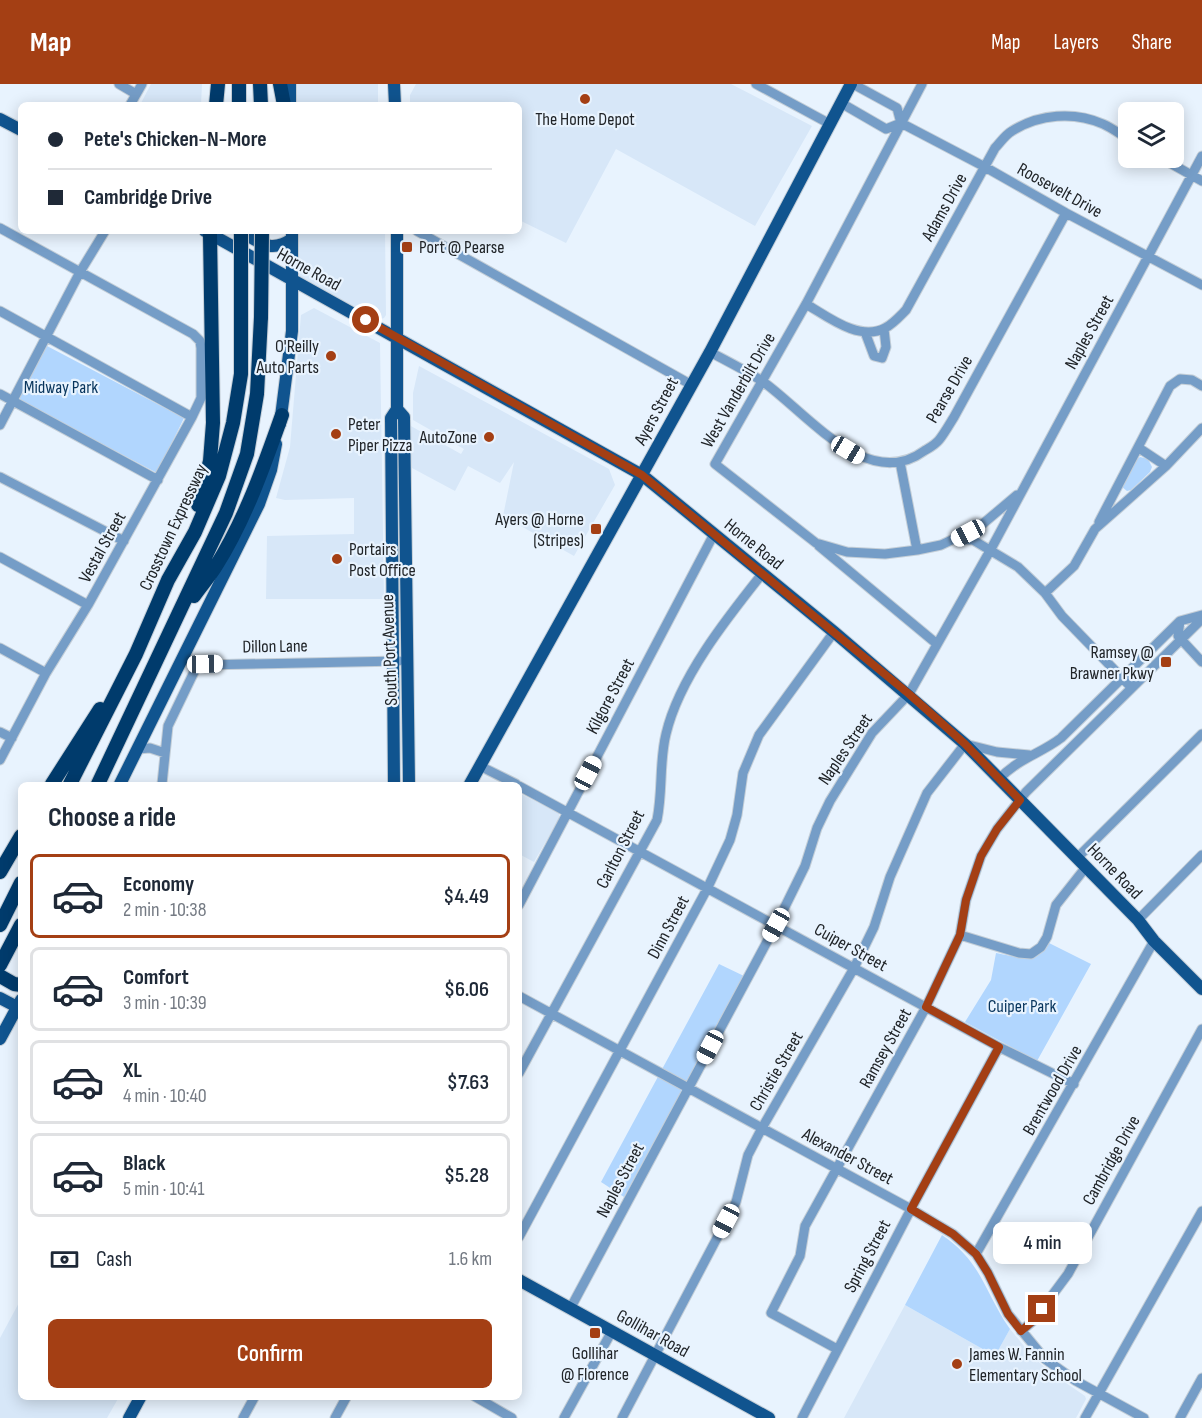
<!DOCTYPE html>
<html lang="en">
<head>
<meta charset="utf-8">
<style>
  body { margin:0; font-family:"Sofia Sans Condensed",sans-serif; background:#f6f6f7; color:#1f2937; height:100vh; display:flex; flex-direction:column; font-size:22px; white-space:nowrap }
  * { box-sizing:border-box; margin:0 }
  p { font-size:20px; color:#747a83 }
  .icon { flex:none; width:33px; height:33px; fill:none; stroke:currentColor; stroke-width:2; stroke-linecap:round; stroke-linejoin:round }
  .map { position:relative; flex:1; overflow:hidden }
  .drawer { position:absolute; left:18px; top:698px; width:504px; height:618px; display:flex; flex-direction:column; background:#fff; border-radius:9px; box-shadow:0 3px 15px #0003 }
  .drawer>* { flex:none }
  .top-card { position:absolute; left:18px; top:18px; width:504px; height:132px; border-radius:9px; box-shadow:0 3px 15px #0003; display:grid; align-content:center; height:132px; padding:0 30px; background:#fff }
  .buttons { position:absolute; left:1118px; top:18px; display:grid; gap:12px }
  .buttons a { display:grid; place-items:center; width:66px; height:66px; border-radius:9px; background:#fff; box-shadow:0 3px 15px #0003; font-size:30px }
  .end { position:absolute; width:27px; height:27px; margin:-14px; border:8px solid #a43f14; background:#fff; box-shadow:0 0 0 3px #fff }
  .from { border-radius:50% }
  .bubble { position:absolute; height:42px; border-radius:9px; background:#fff; box-shadow:0 3px 15px #0003; font-size:20px; font-weight:600; line-height:42px; text-align:center }
  .car { position:absolute; width:18px; height:36px; margin:-18px -9px; border-radius:8px; box-shadow:0 0 4px 2px #0007; background:linear-gradient(#fff 24%,#345 0 40%,#fff 0 76%,#345 0 86%,#fff 0) }
  .top-card b { display:flex; align-items:center; gap:21px; height:57px; font-size:22px }
  .top-card b+b { border-top:2px solid #e0e1e3 }
  .top-card i { width:15px; height:15px; background:#1f2937 }
  ul { padding:0; list-style:none }
  li { display:flex; align-items:center; gap:18px; height:84px; margin:0 12px 9px; padding:0 18px; border:3px solid #e0e1e3; border-radius:9px }
  li div { flex:1 }
  li b { display:block; font-size:22px }
  li em { font-style:normal; font-weight:600 }
  li.on { border-color:#a43f14 }
  li>.icon { width:54px; height:54px; stroke-width:1.5 }
  h2 { padding:0 30px; font-size:27px; line-height:72px }
  .pay { display:flex; align-items:center; gap:15px; height:66px; padding:0 30px; font-size:22px }
  .pay p { margin-inline-start:auto }
  .action { display:flex; gap:12px; margin-top:auto; padding:12px 30px }
  .action a { flex:1; height:69px; border-radius:9px; background:#a43f14; color:#fff; font-size:24px; font-weight:600; line-height:69px; text-align:center }
  header { display:flex; align-items:center; gap:36px; box-sizing:border-box; height:84px; padding:0 30px; background:#a43f14; color:#fff }
  header strong { font-size:28px }
  nav { display:flex; gap:33px; margin-inline-start:auto; font-size:21px }
  .map>svg:first-child { display:block }
  .built { fill:#d7e7f8 }
  .green { fill:#b1d6fe }
  .lines { fill:none; stroke-linecap:round; stroke-linejoin:round }
  .minor-casing { stroke:#c4ced7; stroke-width:11 }
  .major-casing { stroke:#c4ced7; stroke-width:14 }
  .highway-casing { stroke:#c4ced7; stroke-width:16 }
  .minor { stroke:#759dc7; stroke-width:9 }
  .major { stroke:#10548f; stroke-width:12 }
  .highway { stroke:#003b6c; stroke-width:14 }
  .highway-bridge-casing { stroke:#c4ced7; stroke-width:16; stroke-linecap:butt }
  .highway-bridge { stroke:#003b6c; stroke-width:14 }
  .route { stroke:#a43f14; stroke-width:8 }
  .poi-dot { fill:#a43f14; stroke:#e8f3fe; stroke-width:2 }
  .labels { text-anchor:middle; stroke-width:4.5; stroke-linejoin:round; paint-order:stroke }
  .poi-label { font-size:18px; fill:#202428; stroke:#e8f3fe; text-anchor:start }
  .street-label { font-size:18px; fill:#202428; stroke:#e8f3fe }
  .park-label { font-size:18px; fill:#08355d; stroke:#e8f3fe }
</style>
</head>
<body>
<header>
<strong>Map</strong>
<nav><a>Map</a><a>Layers</a><a>Share</a></nav>
</header>
<div class="map">
<svg width="1202" height="1334" viewBox="0 0 1202 1334">
  <rect width="100%" height="100%" fill="#e8f3fe"/>
  <path class="built" d="M151,0H202L201,21H140Z
    M292,0H378V21H293Z
    M416,0H731L812,42L755,142L616,65L566,159L519,136V21H410V11Z
    M296,147H385L386,231L384,234L378,236L299,192L297,190Z
    M314,224L380,259L384,515H266L267,452L354,450V414L285,416L276,414L290,363L301,231Z
    M419,282L609,385L615,401L574,472L503,432L514,378L500,399L468,382L455,407L412,384L409,341L461,370L464,365L413,336V309Z
    M519,709L559,729V735L534,778L519,770Z
    M21,1215V1312L119,1313L107,1334H0V1254Z
    M905,1221L995,1272L1010,1245L1032,1272L1050,1288L1085,1312L1086,1315L1076,1334H844Z"/>
  <path class="green" d="M47,262L184,334L157,389L19,316V312Z
    M1140,373L1148,375L1152,383L1150,388L1131,406L1127,407L1122,403V400L1136,376Z
    M1047,858L1091,880L1037,977L965,938L991,896L996,869C1025,875 1024,876 1047,858Z
    M719,880L744,892L624,1113L601,1098Z
    M942,1151C983,1179 984,1208 1010,1245L995,1272L905,1221Z"/>
  <g class="lines">
    <defs>
      <path id="minor" d="M119,0L136,10
        M756,0L830,40
        M853,0L897,24L901,39L985,83L1066,129L1202,201
        M922,0L806,220L715,380L816,459L847,468L885,470L917,466L941,461L979,443L1017,411
        M841,19L886,45L901,39
        M130,21L142,0
        M1161,74L1202,97
        M0,144L193,250L200,257L201,264V314L192,333L88,521L46,589L0,676
        M417,147L690,300
        M806,220C827,232 859,258 885,244C893,240 900,232 906,226L995,64C1000,59 1005,51 1012,47C1039,30 1074,27 1103,40C1112,44 1120,50 1128,55
        M0,227L192,333
        M865,248L874,272L882,274L886,263L884,245
        M710,268C727,277 745,286 762,297C805,327 867,409 924,367C929,364 935,361 939,356C944,350 949,341 954,333L1066,129
        M0,310L158,396
        M0,341L80,188L105,147
        M1139,364L1166,382
        M900,378L917,466
        M0,393L124,457
        M1099,438L1170,302L1180,295L1192,296L1202,302
        M956,455L973,456L1018,483L1045,509L1062,532L1131,603
        M819,462L937,560
        M0,473L88,521
        M1045,509L1074,482L1095,445L1166,382L1202,344
        M1180,537L1178,552L1202,578
        M0,564L46,589
        M0,648L12,654
        M138,665L150,664L165,669
        M480,682L516,700
        M999,695C1019,674 1040,670 1061,654L1180,537L1202,531
        M162,700L168,642L195,586L200,581L399,577
        M519,702L999,963L1074,1000
        M1077,774L1202,650
        M519,821L714,450
        M1138,836L1202,771
        M960,851L1019,869L1031,870L1041,863L1047,853L1056,821L1086,783
        M519,912L911,1125L953,1150L976,1170L988,1189L1008,1230L1045,1275L1076,1297L1144,1334
        M519,989L657,736C663,707 659,678 666,650C679,594 727,534 762,490
        M519,1153L707,805L730,756L737,731L743,689L759,651L834,548
        M976,1170L1154,857
        M570,1225L776,841L805,782L817,744L830,717L872,649L909,610L991,465L1202,72
        M1021,1247L1033,1237L1068,1190L1202,945
        M837,1265L771,1229L800,1172L805,1142L926,923L960,851L966,816L981,772L997,745L1026,708L1202,535
        M474,1312L512,1334
        M243,1334L255,1312
        M335,1334L347,1312
        M564,1334L612,1247
        M622,1334L736,1118L748,1071L762,1044L854,884L874,843L890,793L927,709L965,660L997,668L1029,671
        M802,1334L911,1125L999,963
        M1085,1334L1202,1127
        M1180,1334L1202,1294"/>
      <path id="major" d="M290,0V21
        M394,0L395,21
        M0,35L21,46
        M205,147L642,391L834,548L965,660L1138,836L1154,857L1202,905
        M240,147C260,158 270,170 292,155
        M397,325L404,333L409,700
        M280,340L292,247V147
        M120,700L259,420L271,386L276,360
        M394,700L391,334L397,325V147
        M470,700L710,268L851,0
        M0,914L21,925
        M0,955L21,916
        M519,1196L769,1334
        M129,1334L141,1312"/>
      <path id="highway" d="M239,0V21
        M260,0L261,21
        M280,0L284,21
        M216,21L218,0
        M198,421L210,377L213,339L210,150
        M194,512C201,502 210,492 216,482C245,436 264,382 282,331
        M52,700L100,625
        M70,700L136,570L168,496L195,448L219,392L233,339L241,290V228
        M98,700L226,429L247,370L257,310L261,233
        M0,788L21,752
        M0,841L21,799
        M0,881L21,841
        M0,892L14,900L21,901"/>
    </defs>
    <use href="#minor" class="minor-casing"/>
    <use href="#major" class="major-casing"/>
    <use href="#highway" class="highway-casing"/>
    <use href="#minor" class="minor"/>
    <use href="#major" class="major"/>
    <use href="#highway" class="highway"/>
    <defs>
      <path id="highway-bridge" d="M241,147V228
        M261,233L262,147"/>
    </defs>
    <use href="#highway-bridge" class="highway-bridge-casing"/>
    <use href="#highway-bridge" class="highway-bridge"/>
  </g>
  <g class="lines">
    <path class="route" d="M366,236L642,391L909,610L965,660L1020,716L997,745L981,772L966,816L960,851L926,923L999,963L911,1125L953,1150L976,1170L988,1189L1008,1230L1021,1247L1033,1237L1042,1225"/>
  </g>
  <g class="poi-dot">
    <circle cx="585" cy="15" r="6"/>
    <rect x="401" y="157" width="12" height="12" rx="3"/>
    <circle cx="331" cy="272" r="6"/>
    <circle cx="336" cy="350" r="6"/>
    <circle cx="489" cy="353" r="6"/>
    <rect x="590" y="439" width="12" height="12" rx="3"/>
    <circle cx="337" cy="475" r="6"/>
    <rect x="1160" y="572" width="12" height="12" rx="3"/>
    <rect x="589" y="1243" width="12" height="12" rx="3"/>
    <circle cx="957" cy="1280" r="6"/>
  </g>
  <g class="labels">
    <g class="poi-label">
      <text x="585" y="41" text-anchor="middle">The Home Depot</text>
      <text x="419" y="169">Port @ Pearse</text>
      <text x="319" y="268" text-anchor="end">O'Reilly<tspan x="319" dy="21">Auto Parts</tspan></text>
      <text x="348" y="346">Peter<tspan x="348" dy="21">Piper Pizza</tspan></text>
      <text x="477" y="359" text-anchor="end">AutoZone</text>
      <text x="584" y="441" text-anchor="end">Ayers @ Horne<tspan x="584" dy="21">(Stripes)</tspan></text>
      <text x="349" y="471">Portairs<tspan x="349" dy="21">Post Office</tspan></text>
      <text x="1154" y="574" text-anchor="end">Ramsey @<tspan x="1154" dy="21">Brawner Pkwy</tspan></text>
      <text x="595" y="1275" text-anchor="middle">Gollihar<tspan x="595" dy="21">@ Florence</tspan></text>
      <text x="969" y="1276">James W. Fannin<tspan x="969" dy="21">Elementary School</tspan></text>
    </g>
    <g class="street-label">
      <text transform="translate(1060 106) rotate(29)" y="6">Roosevelt Drive</text>
      <text transform="translate(944 123) rotate(-61)" y="6">Adams Drive</text>
      <text transform="translate(309 185) rotate(29)" y="6">Horne Road</text>
      <text transform="translate(1089 248) rotate(-61)" y="6">Naples Street</text>
      <text transform="translate(949 305) rotate(-60)" y="6">Pearse Drive</text>
      <text transform="translate(738 306) rotate(-60)" y="6">West Vanderbilt Drive</text>
      <text transform="translate(656 327) rotate(-62)" y="6">Ayers Street</text>
      <text transform="translate(173 443) rotate(-65)" y="6">Crosstown Expressway</text>
      <text transform="translate(754 460) rotate(39)" y="6">Horne Road</text>
      <text transform="translate(102 463) rotate(-61)" y="6">Vestal Street</text>
      <text transform="translate(275 562) rotate(-1)" y="6">Dillon Lane</text>
      <text transform="translate(389 566) rotate(-92)" y="6">South Port Avenue</text>
      <text transform="translate(610 612) rotate(-62)" y="6">Kilgore Street</text>
      <text transform="translate(845 665) rotate(-56)" y="6">Naples Street</text>
      <text transform="translate(620 765) rotate(-63)" y="6">Carlton Street</text>
      <text transform="translate(1115 787) rotate(46)" y="6">Horne Road</text>
      <text transform="translate(668 843) rotate(-62)" y="6">Dinn Street</text>
      <text transform="translate(851 863) rotate(29)" y="6">Cuiper Street</text>
      <text transform="translate(885 964) rotate(-61)" y="6">Ramsey Street</text>
      <text transform="translate(776 987) rotate(-60)" y="6">Christie Street</text>
      <text transform="translate(1052 1006) rotate(-60)" y="6">Brentwood Drive</text>
      <text transform="translate(848 1072) rotate(28)" y="6">Alexander Street</text>
      <text transform="translate(1111 1076) rotate(-61)" y="6">Cambridge Drive</text>
      <text transform="translate(620 1096) rotate(-62)" y="6">Naples Street</text>
      <text transform="translate(867 1172) rotate(-62)" y="6">Spring Street</text>
      <text transform="translate(653 1249) rotate(29)" y="6">Gollihar Road</text>
    </g>
    <g class="park-label">
      <text x="61" y="309">Midway Park</text>
      <text x="1022" y="928">Cuiper Park</text>
    </g>
  </g>
</svg>
<div class="buttons">
<a><svg class="icon" aria-label="layers" viewBox="0 0 24 24"><path d="M12 4l9 5-9 5-9-5zM3 14l9 5 9-5"/></svg></a>
</div>
<i class="end from" style="left:366px;top:236px"></i>
<i class="end" style="left:1042px;top:1225px"></i>
<div class="bubble" style="left:993px;top:1138px;width:99px">4 min</div>
<i class="car" style="left:848px;top:366px;rotate:121deg"></i>
<i class="car" style="left:968px;top:449px;rotate:242deg"></i>
<i class="car" style="left:205px;top:580px;rotate:89deg"></i>
<i class="car" style="left:588px;top:689px;rotate:28deg"></i>
<i class="car" style="left:776px;top:841px;rotate:209deg"></i>
<i class="car" style="left:710px;top:963px;rotate:208deg"></i>
<i class="car" style="left:726px;top:1137px;rotate:208deg"></i>
<div class="top-card">
<b><i class="from"></i>Pete's Chicken-N-More</b>
<b><i></i>Cambridge Drive</b>
</div>
<section class="drawer">
<h2>Choose a ride</h2>
<ul>
<li class="on"><svg class="icon" aria-label="car" viewBox="0 0 24 24"><path d="M5 17H2v-5l4-1 3-4h7l3 4 3 1v5h-3M9 17h6M6 11h13"/><circle cx="7" cy="17" r="2"/><circle cx="17" cy="17" r="2"/></svg><div><b>Economy</b><p>2 min · 10:38</p></div><em>$4.49</em></li>
<li><svg class="icon" aria-label="car" viewBox="0 0 24 24"><path d="M5 17H2v-5l4-1 3-4h7l3 4 3 1v5h-3M9 17h6M6 11h13"/><circle cx="7" cy="17" r="2"/><circle cx="17" cy="17" r="2"/></svg><div><b>Comfort</b><p>3 min · 10:39</p></div><em>$6.06</em></li>
<li><svg class="icon" aria-label="car" viewBox="0 0 24 24"><path d="M5 17H2v-5l4-1 3-4h7l3 4 3 1v5h-3M9 17h6M6 11h13"/><circle cx="7" cy="17" r="2"/><circle cx="17" cy="17" r="2"/></svg><div><b>XL</b><p>4 min · 10:40</p></div><em>$7.63</em></li>
<li><svg class="icon" aria-label="car" viewBox="0 0 24 24"><path d="M5 17H2v-5l4-1 3-4h7l3 4 3 1v5h-3M9 17h6M6 11h13"/><circle cx="7" cy="17" r="2"/><circle cx="17" cy="17" r="2"/></svg><div><b>Black</b><p>5 min · 10:41</p></div><em>$5.28</em></li>
</ul>
<div class="pay"><svg class="icon" aria-label="cash" viewBox="0 0 24 24"><path d="M3 7h18v10H3z"/><circle cx="12" cy="12" r="2"/></svg>Cash<p>1.6 km</p></div>
<div class="action"><a>Confirm</a></div>
</section>
</div>
</body>
</html>
